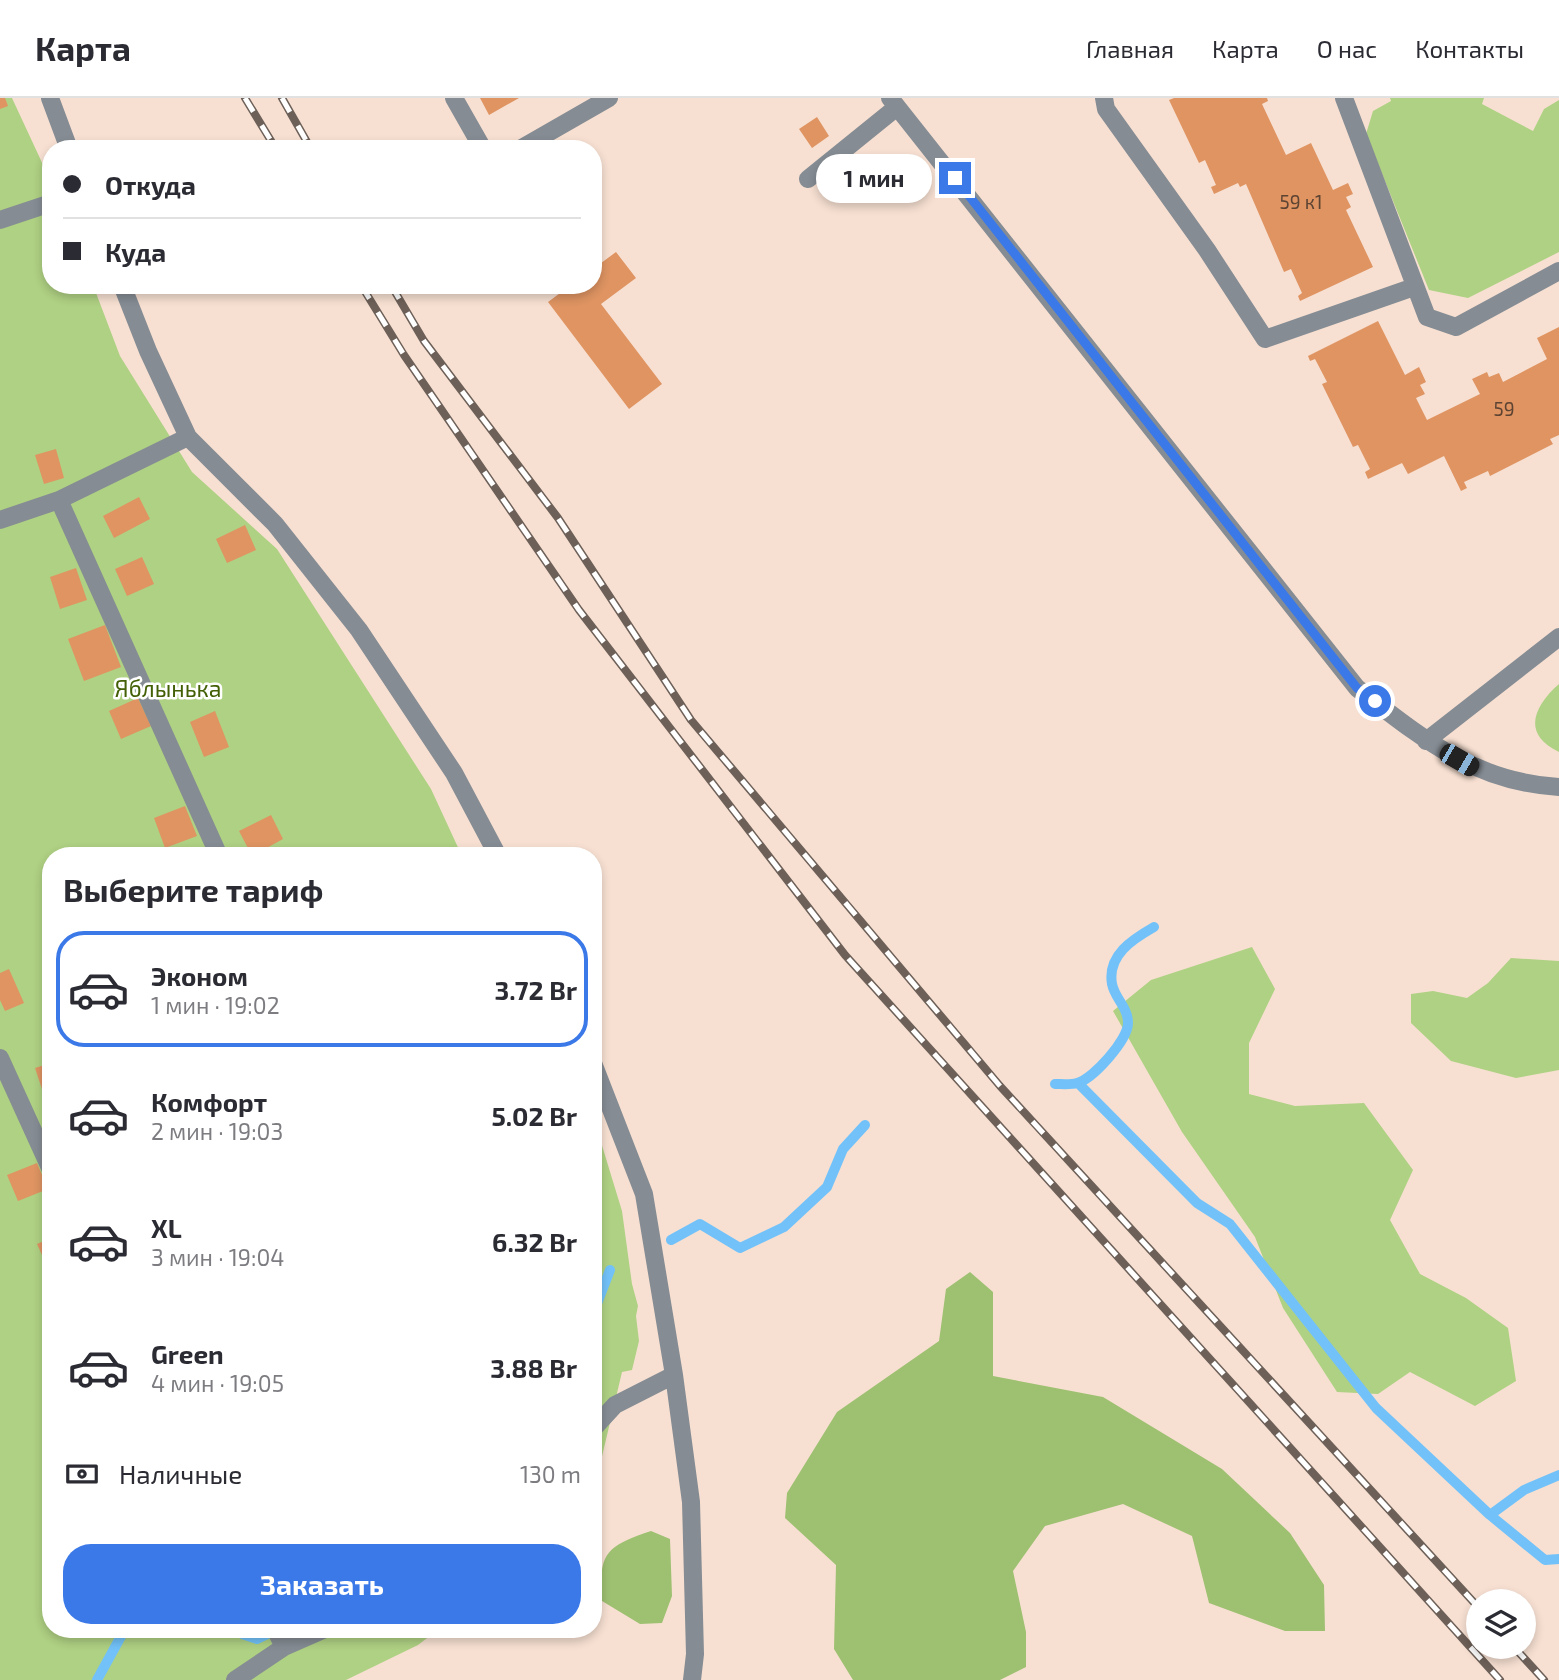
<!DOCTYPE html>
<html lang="ru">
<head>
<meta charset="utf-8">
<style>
  body { margin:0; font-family:"Exo 2",sans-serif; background:#f2f2f3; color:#2b2b33; height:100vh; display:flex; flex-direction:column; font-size:26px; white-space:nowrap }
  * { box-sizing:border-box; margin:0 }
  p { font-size:23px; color:#7c7c81 }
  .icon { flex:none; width:38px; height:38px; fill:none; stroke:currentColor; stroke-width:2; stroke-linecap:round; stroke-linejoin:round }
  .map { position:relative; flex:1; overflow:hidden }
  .panel { position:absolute; left:42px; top:749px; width:560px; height:791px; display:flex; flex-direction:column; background:#fff; border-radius:28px; box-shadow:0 4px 10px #0003 }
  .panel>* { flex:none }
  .banner { position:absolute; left:42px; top:42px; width:560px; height:154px; border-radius:28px; box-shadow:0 4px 10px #0003; display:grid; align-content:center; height:154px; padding:0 21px; background:#fff }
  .tools { position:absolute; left:1466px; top:1491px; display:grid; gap:14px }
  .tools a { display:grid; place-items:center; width:70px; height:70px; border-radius:50%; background:#fff; box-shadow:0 4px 10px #0003; font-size:35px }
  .end { position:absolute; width:32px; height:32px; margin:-16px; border:9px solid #3b79e8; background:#fff; box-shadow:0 0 0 4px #fff }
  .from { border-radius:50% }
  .bubble { position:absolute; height:49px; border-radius:24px; background:#fff; box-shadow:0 4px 10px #0003; font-size:23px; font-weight:700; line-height:49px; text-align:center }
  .car { position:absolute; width:21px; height:42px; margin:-21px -10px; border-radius:9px; box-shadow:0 0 5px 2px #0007; background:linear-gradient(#222 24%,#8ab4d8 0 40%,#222 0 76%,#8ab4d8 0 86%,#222 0) }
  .banner b { display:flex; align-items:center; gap:24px; height:66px; font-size:26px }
  .banner b+b { border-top:2px solid #e1e1e2 }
  .banner i { width:18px; height:18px; background:#2b2b33 }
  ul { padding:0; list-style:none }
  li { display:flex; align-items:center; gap:21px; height:116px; margin:0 14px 10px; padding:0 7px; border:4px solid transparent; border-radius:28px }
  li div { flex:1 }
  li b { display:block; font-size:26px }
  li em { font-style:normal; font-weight:700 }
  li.active { border-color:#3b79e8 }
  li>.icon { width:63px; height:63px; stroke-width:1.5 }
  h2 { padding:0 21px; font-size:32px; line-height:84px }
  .pay { display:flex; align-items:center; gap:18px; height:77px; padding:0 21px; font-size:26px }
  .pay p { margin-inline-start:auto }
  .cta { display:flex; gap:14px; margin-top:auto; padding:14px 21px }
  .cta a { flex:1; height:80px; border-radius:28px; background:#3b79e8; color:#fff; font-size:28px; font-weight:700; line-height:80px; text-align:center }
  header { display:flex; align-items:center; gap:42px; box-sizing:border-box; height:98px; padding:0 35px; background:#fff; border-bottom:2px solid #e1e1e2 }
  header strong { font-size:33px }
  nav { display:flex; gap:38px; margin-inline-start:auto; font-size:24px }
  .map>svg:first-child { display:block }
  .green { fill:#afd183 }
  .forest { fill:#9ec071 }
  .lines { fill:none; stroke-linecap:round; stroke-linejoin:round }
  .stream { stroke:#72c2f9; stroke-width:10 }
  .building { fill:#df9462 }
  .minor { stroke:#858c93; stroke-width:18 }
  .rail-casing { stroke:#6d6058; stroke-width:8 }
  .rail { stroke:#fff; stroke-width:5; stroke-dasharray:16; stroke-linecap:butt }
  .route { stroke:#3b79e8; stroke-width:9 }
  .labels { text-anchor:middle; stroke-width:5; stroke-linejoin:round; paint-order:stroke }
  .number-label { font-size:19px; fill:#5c4332 }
  .park-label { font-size:23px; fill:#436007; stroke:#fff }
</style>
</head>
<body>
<header>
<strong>Карта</strong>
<nav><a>Главная</a><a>Карта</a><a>О нас</a><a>Контакты</a></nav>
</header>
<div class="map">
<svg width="1559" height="1582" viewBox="0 0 1559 1582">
  <rect width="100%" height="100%" fill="#f7e0d2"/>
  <path class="green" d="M0,0H12L51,84V187H93L120,258L192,374L277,451L431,691L462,758H51V1531H439L418,1547L346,1582H0Z
    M1390,0H1484L1482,6L1533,33L1544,11L1559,2V154L1468,200L1429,192L1366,36L1373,13L1391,3Z
    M1559,586V654C1521,636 1534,608 1559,586Z
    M1252,849L1275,891L1249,945V996L1295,1008L1364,1005L1413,1072L1390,1122L1420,1176L1466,1200L1508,1230L1516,1283L1475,1308L1410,1274L1378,1296L1337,1294L1283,1210L1255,1139L1182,1034L1113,913L1151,882Z
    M1511,860L1559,863V972L1516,980L1451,963L1411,925V896L1433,893L1467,900L1488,885Z
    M593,1018L622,1113L632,1186L638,1208L636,1218L639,1243L632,1272L622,1274L599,1371L593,1378Z"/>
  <path class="forest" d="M970,1174L993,1194V1278L1103,1299L1222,1371L1290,1435L1324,1487L1325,1533H1285L1209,1505L1192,1438L1123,1406L1045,1428L1013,1473L1026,1534V1569L1000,1582H853L834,1551L836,1467L785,1420L787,1395L837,1314L939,1243L946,1191Z
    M651,1433L670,1441L672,1498L662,1525L640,1526L602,1503C598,1454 607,1448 651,1433Z"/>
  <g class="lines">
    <path class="stream" d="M1078,985L1197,1105L1230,1126L1376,1310L1490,1417L1545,1462L1559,1461
      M1055,986C1062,986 1071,987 1077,985C1093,981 1128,942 1128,925C1128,909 1115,901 1112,886C1107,857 1133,841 1154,829
      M671,1142L700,1126L740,1150L784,1129L827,1089L843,1051L865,1027
      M593,1216L610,1172
      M1490,1417L1524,1392L1559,1377
      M241,1531L242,1536L257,1541L278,1531
      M97,1582L125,1531"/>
  </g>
  <path class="building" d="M0,0H5L8,8L0,11Z
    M480,0H519L489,17Z
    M1174,0H1267L1268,3L1262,6L1286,57L1311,45L1333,92L1348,85L1353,96L1346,99L1351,109L1346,112L1373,169L1300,203L1298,198L1302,195L1291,171L1284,174L1246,86L1240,89L1238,85L1214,96L1211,89L1216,87L1205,62L1199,65L1169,2Z
    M817,19L829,38L812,50L799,31Z
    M616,154L636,180L601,206L662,286L629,311L548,204L571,187H593V171Z
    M1378,223L1405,277L1419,269L1426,284L1420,287L1425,296L1416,300L1427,322L1480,296L1472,281L1487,274L1489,279L1499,275L1503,284L1547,261L1537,240L1559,229V337L1550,341L1553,346L1490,378L1488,373L1464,384L1467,390L1461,393L1444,358L1408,376L1402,365L1368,381L1365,374L1370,371L1358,347L1353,349L1322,286L1327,284L1315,261L1310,263L1308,258Z
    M56,351L64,380L44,386L35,357Z
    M139,399L150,421L114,440L103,418Z
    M245,427L256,452L227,465L216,441Z
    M142,459L154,486L127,498L115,471Z
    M76,470L87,502L60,511L50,479Z
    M105,527L121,569L84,583L68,541Z
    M138,600L151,628L121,641L109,613Z
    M215,613L229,649L204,659L190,624Z
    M185,708L197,738L165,750L154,720Z
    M271,717L283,741L252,758L239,733Z
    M9,871L24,905L5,913L0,902V875Z
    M51,965V1015H50L35,970Z
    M37,1065L48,1091L18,1103L7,1077Z
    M51,1140V1166L47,1168L37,1146Z"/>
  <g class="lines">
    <path class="minor" d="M50,0L69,51
      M454,0L483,51
      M890,0L1357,590C1422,640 1474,684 1559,689
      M1104,0L1106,11L1207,152L1265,241L1414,189
      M1344,0L1427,219L1456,229L1559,173
      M520,51L609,0
      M808,81L897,9
      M0,122L51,105
      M122,187L148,253L188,339L275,426L359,532L454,675L498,758
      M59,402L219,758
      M0,422L59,402L188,339
      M1426,643L1559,539
      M0,960L51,1072
      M593,965L644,1096L674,1277L691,1404L695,1556L692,1582
      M593,1331L615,1307L674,1277
      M275,1531L284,1549
      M235,1582L284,1549L325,1531"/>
    <defs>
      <path id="rail" d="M245,0L276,51
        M282,0L311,51
        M361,187L404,257L579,512L845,857L1500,1582
        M391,187L424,243L558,420L691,622L1000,988L1479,1510
        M1514,1549L1544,1582"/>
    </defs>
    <use href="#rail" class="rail-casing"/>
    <use href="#rail" class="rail"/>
  </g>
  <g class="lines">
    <path class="route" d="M955,80L1357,590L1375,603"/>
  </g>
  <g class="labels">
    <g class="number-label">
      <text x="1301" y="111">59 к1</text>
      <text x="1504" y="318">59</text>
    </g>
    <g class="park-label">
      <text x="168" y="599">Яблынька</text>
    </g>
  </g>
</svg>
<div class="tools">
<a><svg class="icon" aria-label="layers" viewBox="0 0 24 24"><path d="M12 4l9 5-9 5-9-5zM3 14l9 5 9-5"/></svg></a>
</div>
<i class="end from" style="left:1375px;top:603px"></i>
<i class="end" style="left:955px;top:80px"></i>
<div class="bubble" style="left:816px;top:56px;width:116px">1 мин</div>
<i class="car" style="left:1459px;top:662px;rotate:120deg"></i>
<div class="banner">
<b><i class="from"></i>Откуда</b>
<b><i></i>Куда</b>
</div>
<section class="panel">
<h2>Выберите тариф</h2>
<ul>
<li class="active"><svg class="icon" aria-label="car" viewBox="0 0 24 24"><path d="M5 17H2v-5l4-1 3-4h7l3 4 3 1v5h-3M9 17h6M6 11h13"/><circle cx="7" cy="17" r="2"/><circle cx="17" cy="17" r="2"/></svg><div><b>Эконом</b><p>1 мин · 19:02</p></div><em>3.72 Br</em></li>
<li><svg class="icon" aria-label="car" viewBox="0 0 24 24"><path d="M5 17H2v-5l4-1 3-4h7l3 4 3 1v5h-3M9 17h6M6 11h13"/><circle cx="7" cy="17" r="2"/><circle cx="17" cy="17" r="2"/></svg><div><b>Комфорт</b><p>2 мин · 19:03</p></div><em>5.02 Br</em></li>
<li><svg class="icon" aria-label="car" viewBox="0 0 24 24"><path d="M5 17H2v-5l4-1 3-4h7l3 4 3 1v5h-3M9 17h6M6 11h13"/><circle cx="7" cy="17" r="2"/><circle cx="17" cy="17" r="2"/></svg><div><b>XL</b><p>3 мин · 19:04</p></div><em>6.32 Br</em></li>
<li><svg class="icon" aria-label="car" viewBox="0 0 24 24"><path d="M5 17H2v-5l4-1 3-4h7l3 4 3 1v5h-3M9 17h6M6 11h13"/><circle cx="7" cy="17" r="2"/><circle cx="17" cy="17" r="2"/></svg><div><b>Green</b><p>4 мин · 19:05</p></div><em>3.88 Br</em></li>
</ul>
<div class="pay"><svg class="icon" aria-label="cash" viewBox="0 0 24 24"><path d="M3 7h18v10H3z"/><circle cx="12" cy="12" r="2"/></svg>Наличные<p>130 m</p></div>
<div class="cta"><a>Заказать</a></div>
</section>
</div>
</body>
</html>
